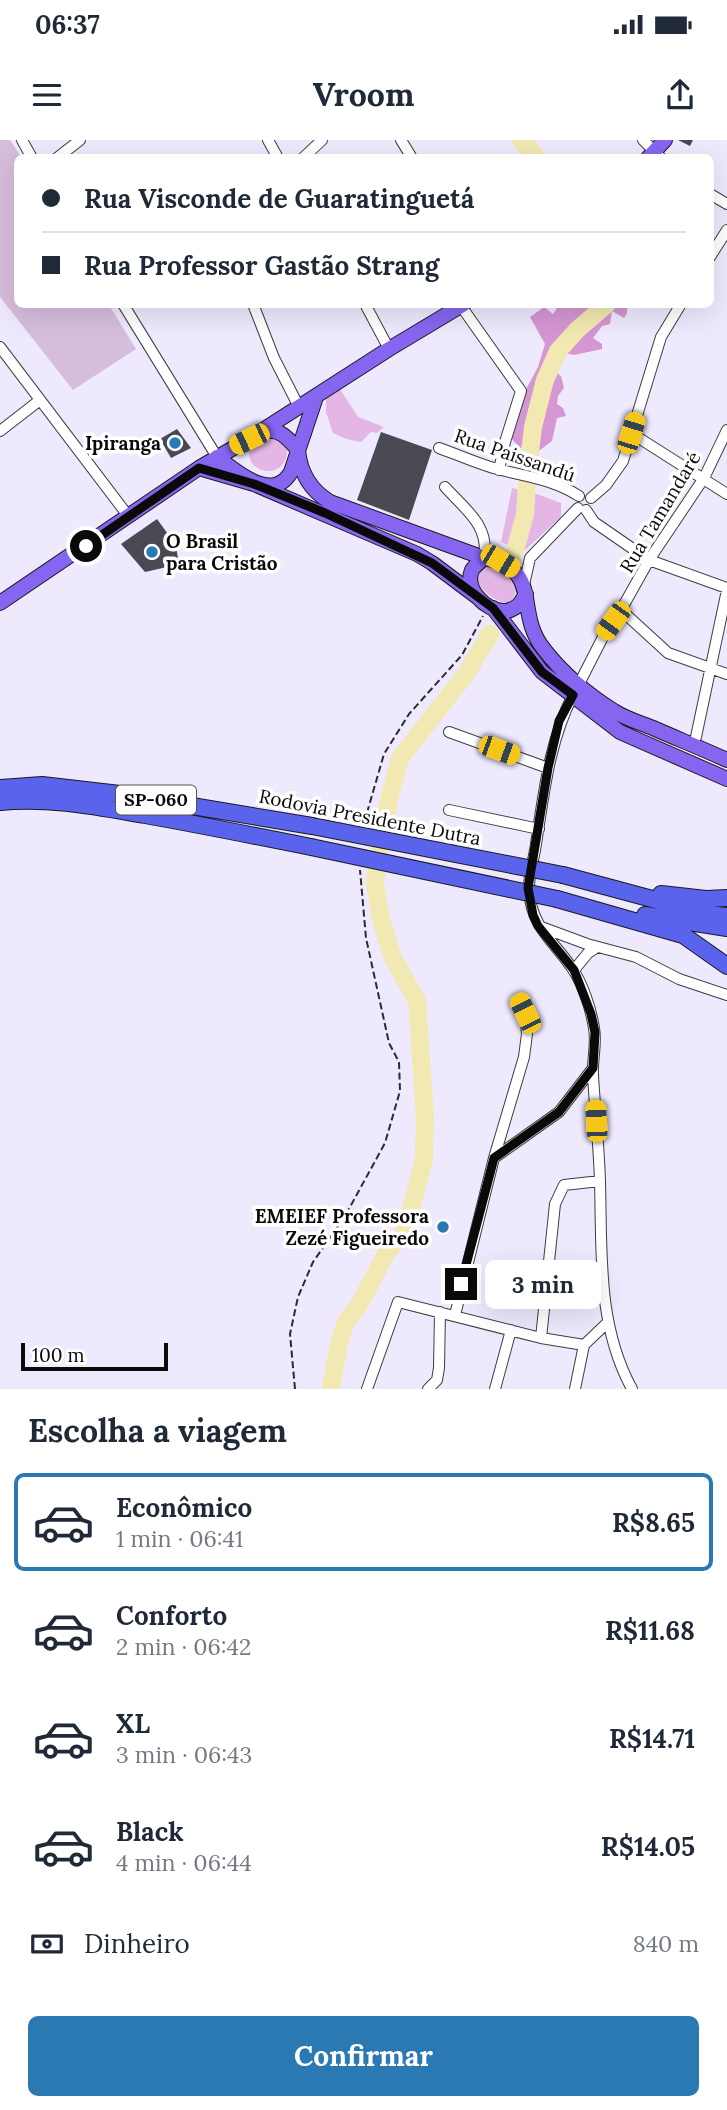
<!DOCTYPE html>
<html lang="pt">
<head>
<meta charset="utf-8">
<style>
  body { margin:0; font-family:Lora,serif; background:#f6f6f7; color:#1f2937; height:100vh; display:flex; flex-direction:column; font-size:26px; white-space:nowrap }
  * { box-sizing:border-box; margin:0 }
  p { font-size:23px; color:#747a83 }
  .icon { flex:none; width:38px; height:38px; fill:none; stroke:currentColor; stroke-width:2; stroke-linecap:round; stroke-linejoin:round }
  .map { position:relative; height:1249px; overflow:hidden }
  .side { display:flex; flex-direction:column; background:#fff; flex:1 }
  .side>* { flex:none }
  .top-card { position:absolute; left:14px; top:14px; width:700px; height:154px; border-radius:10px; box-shadow:0 7px 28px #0002; display:grid; align-content:center; height:154px; padding:0 28px; background:#fff }
  .scale { position:absolute; left:21px; bottom:18px; width:147px; box-sizing:border-box; padding-left:7px; border:4px solid #0a0a0a; border-top:0; font-size:19px; line-height:24px; white-space:nowrap; color:#0a0a0a; -webkit-text-stroke:5px #fff; paint-order:stroke }
  .end { position:absolute; width:32px; height:32px; margin:-16px; border:9px solid #0a0a0a; background:#fff; box-shadow:0 0 0 4px #fff }
  .from { border-radius:50% }
  .bubble { position:absolute; height:49px; border-radius:10px; background:#fff; box-shadow:0 7px 28px #0002; font-size:23px; font-weight:800; line-height:49px; text-align:center }
  .car { position:absolute; width:21px; height:42px; margin:-21px -10px; border-radius:9px; box-shadow:0 0 5px 2px #0007; background:linear-gradient(#f5c518 24%,#345 0 40%,#f5c518 0 76%,#345 0 86%,#f5c518 0) }
  .top-card b { display:flex; align-items:center; gap:24px; height:66px; font-size:26px }
  .top-card b+b { border-top:2px solid #e0e1e3 }
  .top-card i { width:18px; height:18px; background:#1f2937 }
  ul { padding:0; list-style:none }
  li { display:flex; align-items:center; gap:21px; height:98px; margin:0 14px 10px; padding:0 14px; border:4px solid transparent; border-radius:10px }
  li div { flex:1 }
  li b { display:block; font-size:26px }
  li em { font-style:normal; font-weight:800 }
  li.selected { border-color:#2b79b2 }
  li>.icon { width:63px; height:63px; stroke-width:1.5 }
  h2 { padding:0 28px; font-size:32px; line-height:84px }
  .pay { display:flex; align-items:center; gap:18px; height:77px; padding:0 28px; font-size:26px }
  .pay p { margin-inline-start:auto }
  .cta { display:flex; gap:14px; margin-top:auto; padding:14px 28px }
  .cta a { flex:1; height:80px; border-radius:10px; background:#2b79b2; color:#fff; font-size:28px; font-weight:800; line-height:80px; text-align:center }
  .status { display:flex; justify-content:space-between; align-items:center; height:49px; padding:0 35px; background:#fff; direction:ltr }
  .status svg { height:19px; fill:currentColor }
  header { display:flex; justify-content:space-between; align-items:center; height:91px; padding:0 28px; background:#fff; font-size:32px; font-weight:800 }
  .map>svg:first-child { display:block }
  .green { fill:#e3b6e5 }
  .forest { fill:#d596d4 }
  .cemetery { fill:#d7bddd }
  .lines { fill:none; stroke-linecap:round; stroke-linejoin:round }
  .river { stroke:#f2e8b1; stroke-width:18 }
  .building { fill:#484952 }
  .minor-casing { stroke:#3d3d3d; stroke-width:12 }
  .major-casing { stroke:#1b1b1b; stroke-width:16 }
  .highway-casing { stroke:#1b1b1b; stroke-width:18 }
  .path { stroke:#2c2c2c; stroke-width:2; stroke-dasharray:7 3.5; stroke-linecap:butt }
  .minor { stroke:#fff; stroke-width:10 }
  .major { stroke:#8666f1; stroke-width:14 }
  .highway { stroke:#5963ec; stroke-width:16 }
  .highway-bridge-casing { stroke:#1b1b1b; stroke-width:18; stroke-linecap:butt }
  .highway-bridge { stroke:#5963ec; stroke-width:16 }
  .route { stroke:#0a0a0a; stroke-width:9 }
  .poi-dot { fill:#2b79b2; stroke:#fff; stroke-width:2.5 }
  .labels { text-anchor:middle; stroke-width:7; stroke-linejoin:round; paint-order:stroke }
  .shield { fill:#fff; stroke:#545454; stroke-width:2 }
  .shield-label { font-size:18px; font-weight:bold; fill:#0a0a0a }
  .poi-label { font-size:19px; font-weight:bold; fill:#0a0a0a; stroke:#fff; text-anchor:end }
  .street-label { font-size:19px; fill:#0a0a0a; stroke:#fff }
</style>
</head>
<body>
<div class="status"><b>06:37</b><svg viewBox="0 0 49 12"><path d="M0 12V9h3v3zM5 12V6h3v6zM10 12V3h3v9zM15 12V0h3v12zM26 1h20v11H26zM47 4h2v5h-2z"/></svg></div>
<header><svg class="icon" aria-label="menu" viewBox="0 0 24 24"><path d="M4 6h16M4 12h16M4 18h16"/></svg>Vroom<svg class="icon" aria-label="share" viewBox="0 0 24 24"><path d="M12 15V3M7 8l5-5 5 5M5 13v7h14v-7"/></svg></header>
<div class="map">
<svg width="727" height="1249" viewBox="0 0 727 1249">
  <rect width="100%" height="100%" fill="#efe9fe"/>
  <path class="green" d="M338,246L358,277L384,287L377,293L371,292L361,302L346,299L333,293L326,272V257Z
    M274,294L287,307C290,344 236,335 252,301Z
    M512,348L537,354L561,363V377L523,412L501,402Z
    M485,427C501,427 512,436 516,451L513,459L506,463C491,460 466,442 485,427Z"/>
  <path class="forest" d="M557,165H627V173L624,178L612,171L610,184L602,186L593,198L602,204V209L574,215L565,213L556,232L561,236L564,248L558,256L557,264L563,268L566,276L557,278L552,301L536,313L527,305L520,308L510,297L524,253L538,227L545,204L530,177L544,167L553,174L557,168Z"/>
  <path class="cemetery" d="M0,0H10L21,17L18,18V164L109,165L136,209L73,250L0,157Z"/>
  <g class="lines">
    <path class="river" d="M521,0L537,18
      M515,411L525,374L528,329L533,287L545,240L558,211L577,190L607,164
      M331,1249L339,1203L346,1182L359,1165L387,1112L405,1092L424,1019L425,977L417,861L393,818L381,780L375,743L382,687L400,618L466,534L490,494"/>
  </g>
  <path class="building" d="M678,0H693L690,6Z
    M177,289L191,308L171,318L160,299Z
    M381,292L432,310L409,380L357,360Z
    M157,379L176,405L178,419L167,427L145,432L121,404Z"/>
  <g class="lines">
    <defs>
      <path id="minor" d="M22,0L32,18
        M268,0L278,18
        M401,0L412,18
        M643,0L661,18
        M57,18L80,0
        M303,18L322,0
        M710,54L727,64
        M710,117L727,90
        M123,164L217,317
        M253,164L274,218L299,267
        M365,164L389,209
        M461,166L521,251L505,302L499,330
        M0,207L129,377
        M0,291L40,260
        M631,293L727,354
        M439,308C459,315 480,325 501,330C529,337 554,340 579,356
        M445,347C465,369 490,386 484,418
        M591,358L606,345L623,321L661,197L681,164
        M586,370L594,382L649,420L727,448
        M524,445L530,418L578,368
        M621,470L668,513L727,534
        M579,544L605,493L621,470L649,420L704,338L727,290
        M573,555C549,602 544,653 536,704C534,719 528,737 529,751C532,788 553,800 572,828C583,844 591,869 594,888C597,903 592,920 593,935C595,971 599,1006 600,1042C602,1113 597,1185 632,1249
        M449,592L548,628
        M696,597L727,450
        M449,670L539,689
        M541,787L587,804L636,817L679,839L727,855
        M574,830L588,813L597,807
        M494,1018L559,972L593,928
        M455,1175L494,1018L524,917L527,894L525,873L519,860
        M541,1198L555,1064L564,1045L600,1041
        M367,1249L398,1162L541,1198L584,1205
        M428,1249L437,1240L439,1228L440,1172
        M495,1249L511,1190
        M575,1249L584,1205L607,1183"/>
      <path id="major" d="M648,18L665,0
        M262,292C279,287 288,298 298,310
        M298,310C300,332 310,350 330,362L484,418C544,429 514,471 543,508C561,532 588,555 614,571C626,579 641,583 653,588C678,599 703,609 727,620
        M217,317C236,331 272,364 291,332L316,257
        M199,328L254,344L417,414L432,423L476,456
        M484,418C480,422 475,425 472,430C464,449 485,470 503,471C509,472 514,468 519,465L526,454
        M0,463L199,328L249,299L389,209L464,164
        M493,468L542,532L620,592L727,639"/>
      <path id="highway" d="M0,648L42,645L120,654L312,686
        M0,662C48,657 98,667 145,675C201,685 256,696 311,707
        M563,735L708,774L727,776
        M661,754L706,759L727,758
        M557,759L683,795L727,826
        M645,775L727,788"/>
    </defs>
    <use href="#minor" class="minor-casing"/>
    <use href="#major" class="major-casing"/>
    <use href="#highway" class="highway-casing"/>
    <path class="path" d="M364,683L384,614L409,574L462,515L483,476
      M295,1249L290,1194L298,1157L313,1122L344,1078L385,1003L400,951L399,922L389,903L366,798L360,730"/>
    <use href="#minor" class="minor"/>
    <use href="#major" class="major"/>
    <use href="#highway" class="highway"/>
    <defs>
      <path id="highway-bridge" d="M312,686L563,735
        M311,707L557,759"/>
    </defs>
    <use href="#highway-bridge" class="highway-bridge-casing"/>
    <use href="#highway-bridge" class="highway-bridge"/>
  </g>
  <g class="lines">
    <path class="route" d="M86,406L199,328L254,344L325,373L432,423L493,468L542,532L573,555L559,581L548,628L528,748L533,775L538,786L574,830L591,874L595,892L593,928L559,972L494,1018L461,1144"/>
  </g>
  <g class="poi-dot">
    <circle cx="175" cy="303" r="7"/>
    <circle cx="152" cy="412" r="7"/>
    <circle cx="443" cy="1087" r="7"/>
  </g>
  <g class="labels">
    <rect class="shield" x="116" y="645.5" width="80" height="29" rx="5"/>
    <g class="shield-label">
      <text x="156" y="666">SP-060</text>
    </g>
    <g class="poi-label">
      <text x="161" y="310">Ipiranga</text>
      <text x="166" y="408" text-anchor="start">O Brasil<tspan x="166" dy="22">para Cristão</tspan></text>
      <text x="429" y="1083">EMEIEF Professora<tspan x="429" dy="22">Zezé Figueiredo</tspan></text>
    </g>
    <g class="street-label">
      <text transform="translate(515 315) rotate(19)" y="7">Rua Paissandú</text>
      <text transform="translate(660 372) rotate(-59)" y="7">Rua Tamandaré</text>
      <text transform="translate(370 677) rotate(11)" y="7">Rodovia Presidente Dutra</text>
    </g>
  </g>
</svg>
<div class="scale">100 m</div>
<i class="end from" style="left:86px;top:406px"></i>
<i class="end" style="left:461px;top:1144px"></i>
<div class="bubble" style="left:485px;top:1120px;width:116px">3 min</div>
<i class="car" style="left:631px;top:293px;rotate:17deg"></i>
<i class="car" style="left:249px;top:299px;rotate:244deg"></i>
<i class="car" style="left:500px;top:421px;rotate:121deg"></i>
<i class="car" style="left:613px;top:481px;rotate:216deg"></i>
<i class="car" style="left:499px;top:610px;rotate:110deg"></i>
<i class="car" style="left:525px;top:873px;rotate:334deg"></i>
<i class="car" style="left:596px;top:981px;rotate:357deg"></i>
<div class="top-card">
<b><i class="from"></i>Rua Visconde de Guaratinguetá</b>
<b><i></i>Rua Professor Gastão Strang</b>
</div>
</div>
<section class="side">
<h2>Escolha a viagem</h2>
<ul>
<li class="selected"><svg class="icon" aria-label="car" viewBox="0 0 24 24"><path d="M5 17H2v-5l4-1 3-4h7l3 4 3 1v5h-3M9 17h6M6 11h13"/><circle cx="7" cy="17" r="2"/><circle cx="17" cy="17" r="2"/></svg><div><b>Econômico</b><p>1 min · 06:41</p></div><em>R$8.65</em></li>
<li><svg class="icon" aria-label="car" viewBox="0 0 24 24"><path d="M5 17H2v-5l4-1 3-4h7l3 4 3 1v5h-3M9 17h6M6 11h13"/><circle cx="7" cy="17" r="2"/><circle cx="17" cy="17" r="2"/></svg><div><b>Conforto</b><p>2 min · 06:42</p></div><em>R$11.68</em></li>
<li><svg class="icon" aria-label="car" viewBox="0 0 24 24"><path d="M5 17H2v-5l4-1 3-4h7l3 4 3 1v5h-3M9 17h6M6 11h13"/><circle cx="7" cy="17" r="2"/><circle cx="17" cy="17" r="2"/></svg><div><b>XL</b><p>3 min · 06:43</p></div><em>R$14.71</em></li>
<li><svg class="icon" aria-label="car" viewBox="0 0 24 24"><path d="M5 17H2v-5l4-1 3-4h7l3 4 3 1v5h-3M9 17h6M6 11h13"/><circle cx="7" cy="17" r="2"/><circle cx="17" cy="17" r="2"/></svg><div><b>Black</b><p>4 min · 06:44</p></div><em>R$14.05</em></li>
</ul>
<div class="pay"><svg class="icon" aria-label="cash" viewBox="0 0 24 24"><path d="M3 7h18v10H3z"/><circle cx="12" cy="12" r="2"/></svg>Dinheiro<p>840 m</p></div>
<div class="cta"><a>Confirmar</a></div>
</section>
</body>
</html>
